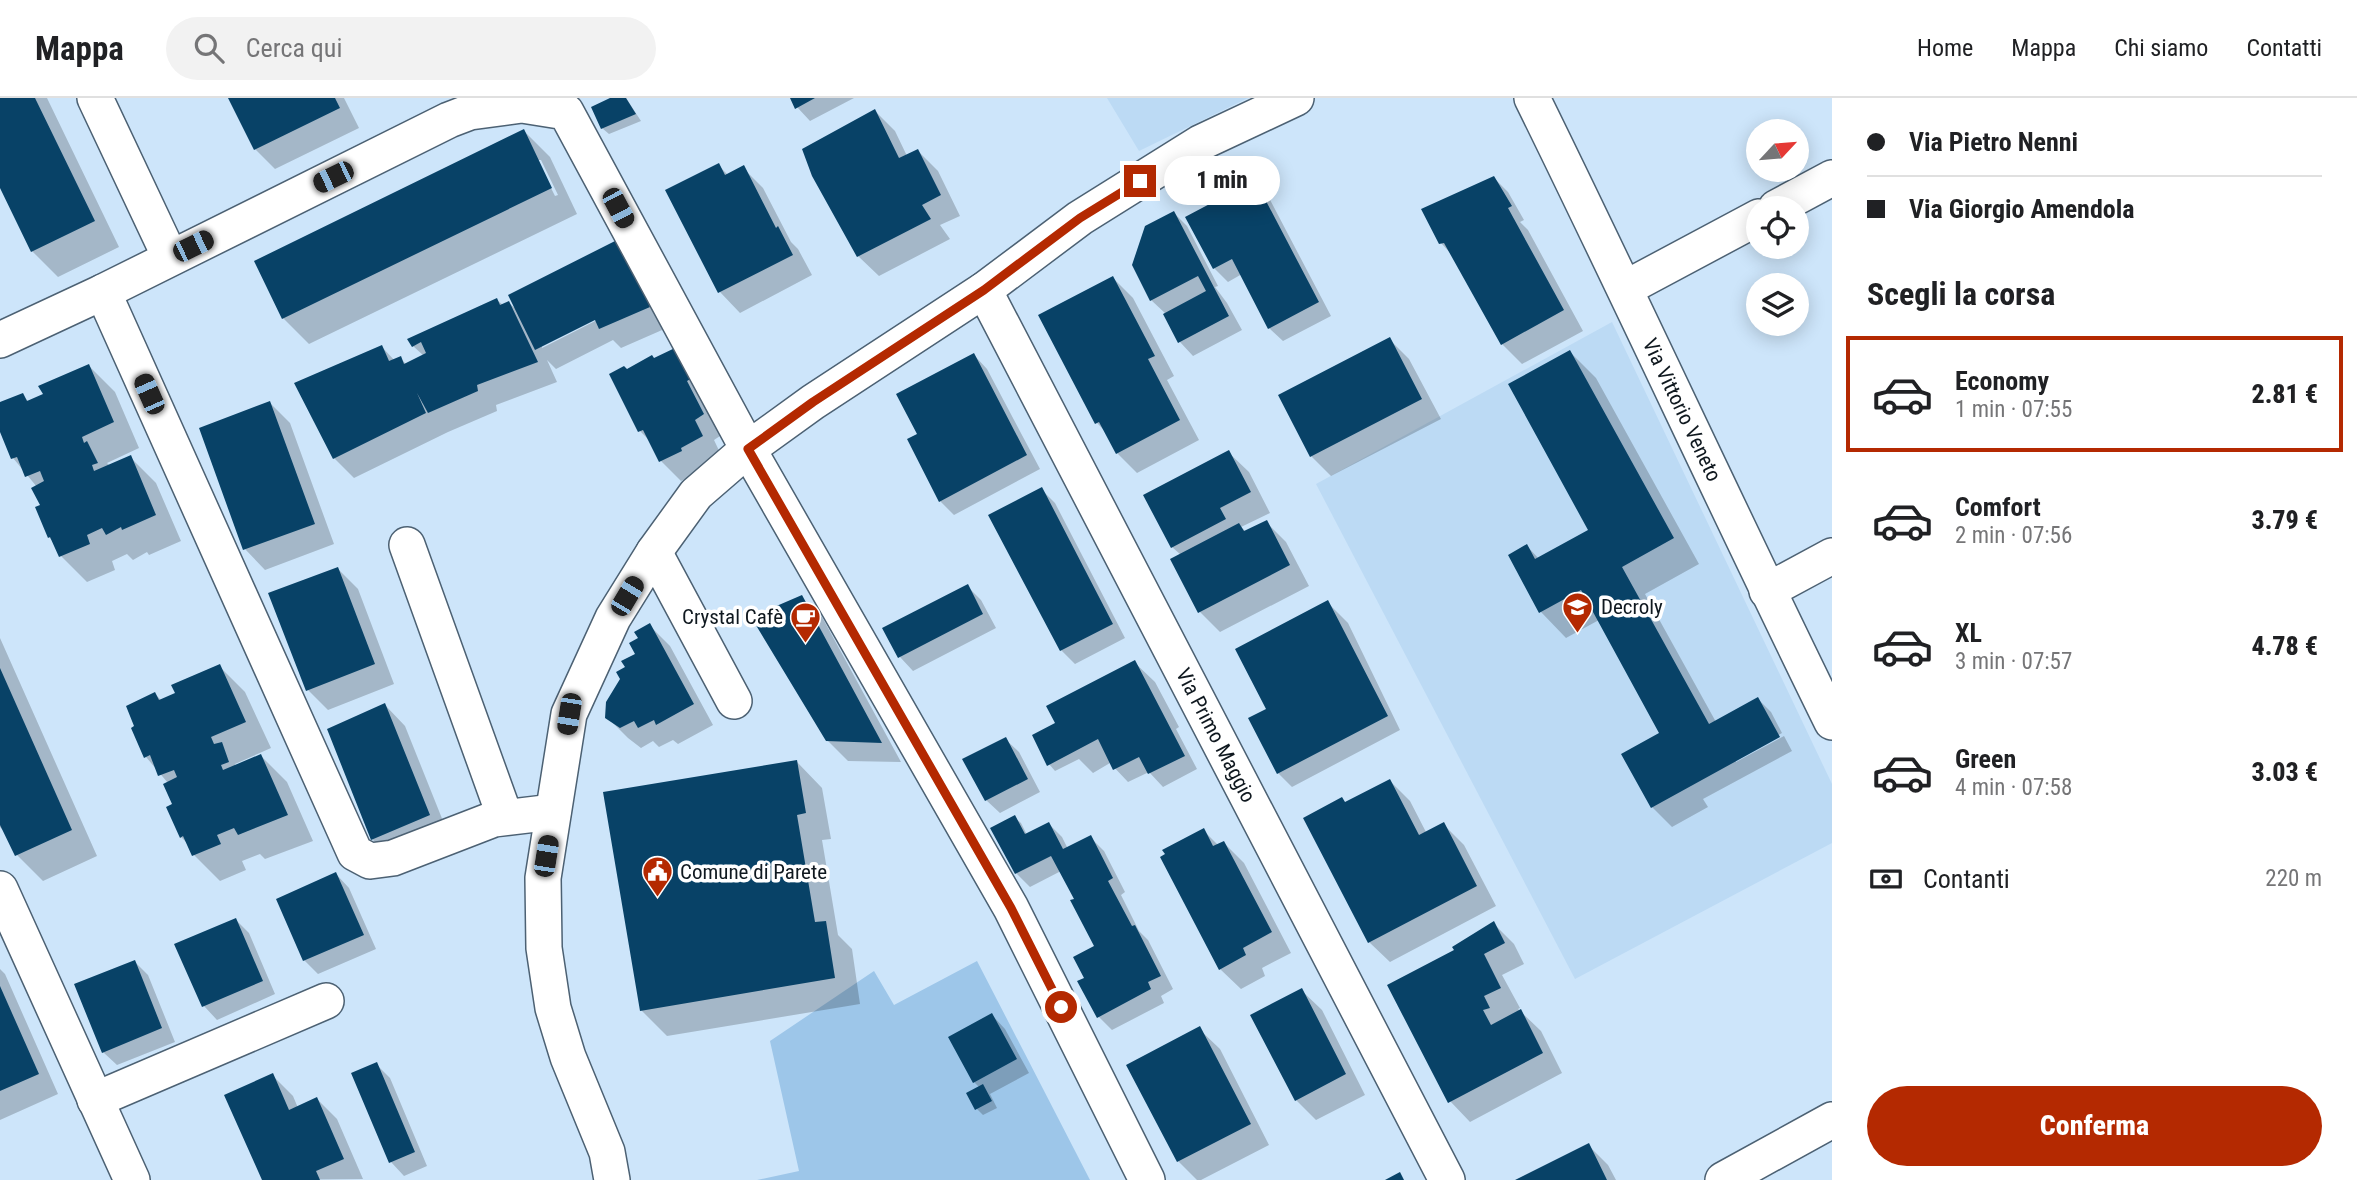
<!DOCTYPE html>
<html lang="it">
<head>
<meta charset="utf-8">
<style>
  body { margin:0; font-family:"Roboto Condensed",sans-serif; background:#f2f2f2; color:#202124; height:100vh; display:flex; flex-direction:column; font-size:26px; white-space:nowrap }
  * { box-sizing:border-box; margin:0 }
  p { font-size:23px; color:#757577 }
  .icon { flex:none; width:38px; height:38px; fill:none; stroke:currentColor; stroke-width:2; stroke-linecap:round; stroke-linejoin:round }
  .map { position:relative; flex:1; overflow:hidden }
  .drawer { display:flex; flex-direction:column; background:#fff; width:525px }
  .drawer>* { flex:none }
  .top-card { display:grid; align-content:center; height:154px; padding:0 35px; background:#fff }
  .needle { width:46px; rotate:64deg }
  .buttons { position:absolute; left:1746px; top:21px; display:grid; gap:14px }
  .buttons a { display:grid; place-items:center; width:63px; height:63px; border-radius:50%; background:#fff; box-shadow:0 4px 18px #0003; font-size:35px }
  .end { position:absolute; width:32px; height:32px; margin:-16px; border:9px solid #b42901; background:#fff; box-shadow:0 0 0 4px #fff }
  .from { border-radius:50% }
  .bubble { position:absolute; height:49px; border-radius:24px; background:#fff; box-shadow:0 4px 18px #0003; font-size:23px; font-weight:800; line-height:49px; text-align:center }
  .car { position:absolute; width:21px; height:42px; margin:-21px -10px; border-radius:9px; box-shadow:0 0 5px 2px #0007; background:linear-gradient(#222 24%,#8ab4d8 0 40%,#222 0 76%,#8ab4d8 0 86%,#222 0) }
  .top-card b { display:flex; align-items:center; gap:24px; height:66px; font-size:26px }
  .top-card b+b { border-top:2px solid #e0e0e0 }
  .top-card i { width:18px; height:18px; background:#202124 }
  ul { padding:0; list-style:none }
  li { display:flex; align-items:center; gap:21px; height:116px; margin:0 14px 10px; padding:0 21px; border:4px solid transparent; border-radius:0px }
  li div { flex:1 }
  li b { display:block; font-size:26px }
  li em { font-style:normal; font-weight:800 }
  li.on { border-color:#b42901 }
  li>.icon { width:63px; height:63px; stroke-width:1.5 }
  h2 { padding:0 35px; font-size:32px; line-height:84px }
  .pay { display:flex; align-items:center; gap:18px; height:77px; padding:0 35px; font-size:26px }
  .pay p { margin-inline-start:auto }
  .button { display:flex; gap:14px; margin-top:auto; padding:14px 35px }
  .button a { flex:1; height:80px; border-radius:42px; background:#b42901; color:#fff; font-size:28px; font-weight:800; line-height:80px; text-align:center }
  header { display:flex; align-items:center; gap:42px; box-sizing:border-box; height:98px; padding:0 35px; background:#fff; border-bottom:2px solid #e0e0e0 }
  header strong { font-size:33px }
  nav { display:flex; gap:38px; margin-inline-start:auto; font-size:24px }
  .search { width:490px; height:63px; background:#f2f2f2; display:flex; align-items:center; gap:18px; box-sizing:border-box; padding:0 24px; border-radius:38px; color:#757577; font-size:26px }
  main { display:flex; flex:1; min-height:0 }
  .map>svg:first-child { display:block }
  .built { fill:#bcdaf4 }
  .green { fill:#9dc6e9 }
  .shadow { fill:#0003; fill-rule:evenodd }
  .building { fill:#084267 }
  .lines { fill:none; stroke-linecap:round; stroke-linejoin:round }
  .minor-casing { stroke:#4c6173; stroke-width:38 }
  .minor { stroke:#fff; stroke-width:35 }
  .route { stroke:#b42901; stroke-width:9 }
  .labels { text-anchor:middle; stroke-width:7; stroke-linejoin:round; paint-order:stroke }
  .street-label { font-size:21px; fill:#0f181f; stroke:#fff }
  .poi-label { font-size:21px; fill:#0f181f; stroke:#fff; text-anchor:start }
</style>
</head>
<body>
<header>
<strong>Mappa</strong>
<div class="search"><svg class="icon" aria-label="search" viewBox="0 0 24 24"><circle cx="10" cy="10" r="6"/><path d="M15 15l6 6"/></svg>Cerca qui</div>
<nav><a>Home</a><a>Mappa</a><a>Chi siamo</a><a>Contatti</a></nav>
</header>
<main>
<div class="map">
<svg width="1832" height="1082" viewBox="0 0 1832 1082">
  <rect width="100%" height="100%" fill="#cde5fa"/>
  <path class="built" d="M1107,0H1248L1139,53Z
    M1612,224L1832,686V745L1575,881L1316,386Z"/>
  <path class="green" d="M977,863L1090,1082H757L799,1073L770,943L874,873L894,907Z"/>
  <path class="shadow" d="M0,0H47L119,149L58,179L32,153L0,86Z
    M230,0H344L359,30L275,71L255,51Z
    M614,0H626L641,23L609,36L602,30Z
    M791,0H854L810,23L797,9Z
    M875,13L895,33L907,58L918,53L938,73L960,118L940,127L950,141L879,178L858,158Z
    M524,33L550,59L577,116L309,246L283,220L256,164ZM537,62H541L558,97L555,98Z
    M718,67L728,77L743,70L763,90L791,144L798,151L812,177L740,215L720,194L668,93Z
    M1494,80L1508,94L1524,122L1520,124L1528,132L1583,233L1522,266L1502,246L1453,158L1441,145Z
    M1255,84L1268,98L1331,218L1283,243L1269,230L1242,176L1228,184L1214,170Z
    M1174,115L1187,128L1218,188L1215,189L1227,205L1242,232L1193,258L1180,244L1166,216L1151,202Z
    M618,143L669,229L621,250L613,242L556,271L547,262L557,284L496,307L497,313L448,334L354,380L334,360L382,249L395,263L400,260L407,267L424,258L413,248L497,202L503,207L509,205L518,213ZM602,216L603,219L542,250V246Z
    M1113,180L1133,200L1174,278L1167,282L1199,342L1137,375L1117,355L1107,335L1097,325Z
    M1389,241L1409,261L1441,321L1331,378L1311,358Z
    M676,252L723,336L714,342L722,359L701,373L681,383L661,363L650,343L640,333L627,273Z
    M1570,254L1596,280L1699,466L1645,496L1716,624L1758,601L1771,614L1782,635L1736,660V664L1784,638L1792,653L1703,701L1708,709L1672,729L1652,709L1661,636L1599,522L1566,540L1541,514L1527,448L1539,461L1590,433Z
    M974,257L987,271L1040,371L954,417L940,403L919,337Z
    M89,268L115,294L139,350L107,365L110,368L130,359L156,385L181,443L149,457L147,454L133,462L127,456L112,463L115,472L87,484L61,458L55,445L49,439L37,410L42,407L37,389L13,360L0,320V306L22,297L29,304L45,297Z
    M270,305L290,325L334,446L265,472L245,451Z
    M1228,354L1249,374L1270,415L1241,429L1246,434L1266,424L1286,444L1309,488L1220,534L1200,514L1172,462L1181,457L1172,449Z
    M1041,391L1055,405L1125,540L1075,566L1061,552Z
    M338,471L358,491L394,586L328,612L308,592Z
    M967,488L981,502L996,530L913,573L900,559Z
    M801,499L822,519L901,664L848,663L827,642Z
    M1327,504L1348,525L1400,632L1292,689L1278,675L1268,611Z
    M649,527L670,548L713,627L678,646L673,642L659,649L653,643L641,650L628,640L607,619L627,570L638,556L641,541Z
    M0,540L97,758L43,783L17,757L7,736L0,729Z
    M1134,564L1155,584L1179,629L1176,631L1197,671L1163,689L1149,674L1128,684L1110,665L1093,675L1079,661L1055,673L1049,666L1055,627Z
    M219,568L245,594L271,650L235,666L236,669L261,658L287,684L313,743L265,761L260,756L242,763L246,772L220,783L194,757L189,747L181,739L168,685L146,659L155,596L162,603L178,596Z
    M385,607L405,628L449,738L392,761L372,741Z
    M1005,641L1019,654L1040,694L1000,715L986,702Z
    M797,664L822,690L831,741L822,742L838,837L852,851L860,906L667,938L641,912Z
    M1390,683L1410,703L1427,736L1444,727L1464,747L1496,808L1390,864L1369,844L1346,706Z
    M1014,719L1021,725L1027,737L1049,726L1062,739L1068,751L1090,739L1104,753L1125,794L1121,797L1139,833L1148,842L1173,891L1161,898L1164,905L1112,932L1098,918L1086,881L1096,849L1077,801L1061,773L1030,789L1016,775Z
    M1203,732L1218,747L1224,745L1244,765L1291,855L1262,870L1265,878L1241,891L1220,871L1168,757Z
    M336,776L349,790L376,851L318,876L304,862Z
    M236,822L249,835L275,896L217,922L204,908Z
    M1494,826L1514,846L1524,866L1502,877L1520,910L1518,911L1541,933L1562,975L1470,1024L1450,1003L1457,853Z
    M135,864L148,877L175,944L117,967L103,954Z
    M0,871L5,876L58,996L0,1022Z
    M1301,892L1322,912L1365,997L1316,1022L1296,1002Z
    M992,917L1005,931L1029,975L990,996L997,1010L983,1017L977,1011L980,990L974,984Z
    M1199,931L1220,951L1269,1047L1201,1082H1197L1178,1063Z
    M376,966L390,980L427,1068L404,1078L391,1064L353,976Z
    M273,978L293,998L298,1010L317,1001L337,1021L363,1081L264,1082Z
    M1588,1047L1608,1067L1616,1082H1519Z"/>
  <path class="building" d="M0,0H35L95,123L31,154L0,90Z
    M228,0H335L340,10L254,52Z
    M610,0H626L636,16L601,31L591,9Z
    M790,0H815L795,11Z
    M875,11L899,60L918,51L941,97L922,107L931,121L857,159L812,78L802,51Z
    M524,31L552,90L282,221L254,163Z
    M719,65L725,77L744,67L776,130L778,128L793,157L718,195L665,92Z
    M1494,78L1512,108L1508,110L1564,212L1501,247L1444,145L1439,146L1421,111Z
    M1255,82L1319,204L1268,231L1232,161L1213,171L1185,119Z
    M1174,113L1229,218L1178,245L1163,216L1206,193L1198,178L1150,203L1132,167L1145,128Z
    M619,141L650,209L599,231L595,222L535,252L508,197Z
    M1113,178L1155,258L1148,261L1180,322L1116,356L1099,324L1095,326L1038,217Z
    M497,200L500,207L509,203L538,264L477,287L478,293L428,315L417,295L426,315L333,361L294,285L382,247L389,263L401,258L404,266L426,255L421,244L412,249L407,241Z
    M1390,239L1422,301L1310,359L1278,297Z
    M677,249L692,280L687,283L704,316L695,322L703,338L681,350L682,353L659,364L643,332L638,334L609,276L624,268L627,271L652,257L654,260Z
    M1570,252L1674,440L1622,469L1709,626L1758,599L1780,639L1651,710L1621,656L1659,635L1581,492L1539,515L1508,457L1527,446L1535,461L1588,432L1508,286Z
    M974,255L1027,357L939,404L907,341L917,336L896,296Z
    M89,266L114,324L82,339L84,345L87,343L98,365L92,367L94,373L131,357L156,417L122,432L121,429L106,437L102,430L87,437L90,446L59,459L50,439L48,440L35,409L40,407L31,390L44,383L40,373L25,379L17,359L11,361L0,334V304L23,295L27,303L43,296L38,288Z
    M270,303L315,426L243,452L199,330Z
    M1229,352L1251,394L1220,410L1226,421L1171,450L1143,397Z
    M1042,389L1113,526L1060,553L988,417Z
    M1267,422L1290,467L1198,515L1170,461L1239,425L1244,433Z
    M338,469L375,566L306,593L268,495Z
    M968,486L983,516L898,560L882,530Z
    M802,497L882,645L826,643L751,519Z
    M1328,502L1388,618L1277,676L1248,620L1266,611L1235,551Z
    M650,525L694,606L656,627L654,622L638,630L634,623L620,630L605,620L606,604L620,581L616,574L625,569L621,563L635,556L629,545L638,540L634,534Z
    M1135,562L1185,658L1148,676L1139,659L1113,672L1098,641L1047,668L1032,637L1055,625L1046,608Z
    M220,566L246,624L211,639L214,646L222,644L229,664L221,667L223,672L261,656L288,717L238,737L234,730L217,737L221,746L192,758L183,738L180,740L166,709L172,706L163,686L177,679L174,672L158,678L150,657L144,660L131,630L134,628L126,608L155,594L159,602L175,595L171,587Z
    M0,570L72,732L15,758L0,727Z
    M385,605L430,717L371,742L327,631Z
    M1006,639L1028,681L985,703L962,661Z
    M797,662L806,715L797,717L815,824L826,823L835,880L640,913L603,694Z
    M1390,681L1419,737L1444,724L1477,788L1368,845L1303,720L1342,699L1345,704Z
    M1015,717L1025,736L1049,724L1063,751L1091,737L1113,780L1108,783L1132,828L1135,827L1161,878L1148,884L1151,891L1097,920L1077,883L1084,880L1073,859L1094,848L1070,802L1074,801L1051,758L1015,776L990,730Z
    M1204,730L1213,748L1224,743L1272,834L1243,850L1246,857L1219,872L1160,759L1165,756L1162,752Z
    M336,774L364,837L303,863L276,801Z
    M236,820L263,883L202,909L174,846Z
    M1494,823L1505,845L1484,856L1501,890L1484,898L1490,910L1483,912L1491,927L1521,911L1543,955L1448,1005L1387,887L1454,852L1452,849Z
    M135,862L162,930L102,955L74,886Z
    M0,888L39,976L0,993Z
    M1302,890L1346,976L1295,1003L1250,917Z
    M992,915L1017,961L973,985L948,939Z
    M1200,928L1251,1026L1177,1064L1126,967Z
    M377,964L415,1054L389,1065L351,975Z
    M273,975L289,1012L317,999L344,1061L316,1073L320,1082H262L224,997Z
    M983,986L992,1003L975,1012L966,995Z
    M1589,1045L1607,1082H1515Z
    M1400,1074L1404,1082H1385Z"/>
  <g class="lines">
    <defs>
      <g id="minor">
        <path d="M95,0L170,159"/>
        <path id="s1" d="M1532,0C1634,207 1730,417 1832,624"/>
        <path d="M1776,110L1832,80"/>
        <path d="M1626,190L1759,119"/>
        <path id="s2" d="M984,192L1447,1082"/>
        <path d="M103,194L355,755L370,763L393,760L494,721L553,714"/>
        <path d="M0,242L103,194L449,22L470,14L522,7L566,14L748,351L1011,810L1147,1082"/>
        <path d="M407,447L505,719"/>
        <path d="M654,454L734,603"/>
        <path d="M1767,493L1832,458"/>
        <path d="M0,791L132,1082"/>
        <path d="M95,1002L326,903"/>
        <path d="M612,1082L607,1054L568,959L553,910L544,850L543,780L569,616L613,520L654,454L696,396L748,351L813,304L984,192L1080,120L1200,45L1296,0"/>
        <path d="M1723,1082L1832,1022"/>
      </g>
    </defs>
    <use href="#minor" class="minor-casing"/>
    <use href="#minor" class="minor"/>
  </g>
  <g class="lines">
    <path class="route" d="M1061,909L1011,810L748,351L813,304L984,192L1080,120L1140,83"/>
  </g>
  <defs>
    <symbol id="school-pin" viewBox="-11 -11 22 30"><path d="M0 17L-7.5 6A9.5 9.5 0 1 1 7.5 6Z" fill="#b42901" stroke="#fff"/><path d="M0-5L7-2L0 1L-7-2ZM-4 1L0 2.5L4 1V4Q0 6-4 4Z" fill="#fff"/></symbol>
    <symbol id="cafe-pin" viewBox="-11 -11 22 30"><path d="M0 17L-7.5 6A9.5 9.5 0 1 1 7.5 6Z" fill="#b42901" stroke="#fff"/><path d="M-5.5-4.5H6V0H3Q3 3.5 0 3.5H-2.5Q-5.5 3.5-5.5 0ZM3-3.2v2h1.7v-2ZM-6 4.5H4V6H-6Z" fill="#fff"/></symbol>
    <symbol id="civic-pin" viewBox="-11 -11 22 30"><path d="M0 17L-7.5 6A9.5 9.5 0 1 1 7.5 6Z" fill="#b42901" stroke="#fff"/><path d="M-.6-6.5H3V-4.5H.6V-3L4-1V1h2V6H-6V1h2V-1L-.6-3ZM-1.2 2.5V6h2.4V2.5Z" fill="#fff"/></symbol>
  </defs>
  <g fill-rule="evenodd">
    <use href="#school-pin" x="1560" y="492" width="35" height="47"/>
    <use href="#cafe-pin" x="788" y="502" width="35" height="47"/>
    <use href="#civic-pin" x="640" y="756" width="35" height="47"/>
  </g>
  <g class="labels">
    <g class="street-label">
      <text dy="7" stroke="none"><textPath href="#s1" startOffset="346">Via Vittorio Veneto</textPath></text>
      <text dy="7" stroke="none"><textPath href="#s2" startOffset="502">Via Primo Maggio</textPath></text>
    </g>
    <g class="poi-label">
      <text x="1601" y="516">Decroly</text>
      <text x="783" y="526" text-anchor="end">Crystal Cafè</text>
      <text x="680" y="781">Comune di Parete</text>
    </g>
  </g>
</svg>
<div class="buttons">
<a><svg class="needle" viewBox="-14 -14 28 28"><path d="M0-13l5 13h-10z" fill="#e53935"/><path d="M0 13l5-13h-10z" fill="#757577"/></svg></a>
<a><svg class="icon" aria-label="locate" viewBox="0 0 24 24"><circle cx="12" cy="12" r="6"/><path d="M12 2v4M12 18v4M2 12h4M18 12h4"/></svg></a>
<a><svg class="icon" aria-label="layers" viewBox="0 0 24 24"><path d="M12 4l9 5-9 5-9-5zM3 14l9 5 9-5"/></svg></a>
</div>
<i class="end from" style="left:1061px;top:909px"></i>
<i class="end" style="left:1140px;top:83px"></i>
<div class="bubble" style="left:1164px;top:58px;width:116px">1 min</div>
<i class="car" style="left:333px;top:79px;rotate:244deg"></i>
<i class="car" style="left:618px;top:110px;rotate:152deg"></i>
<i class="car" style="left:193px;top:148px;rotate:64deg"></i>
<i class="car" style="left:149px;top:296px;rotate:336deg"></i>
<i class="car" style="left:627px;top:498px;rotate:31deg"></i>
<i class="car" style="left:569px;top:616px;rotate:189deg"></i>
<i class="car" style="left:546px;top:758px;rotate:9deg"></i>
</div>
<section class="drawer">
<div class="top-card">
<b><i class="from"></i>Via Pietro Nenni</b>
<b><i></i>Via Giorgio Amendola</b>
</div>
<h2>Scegli la corsa</h2>
<ul>
<li class="on"><svg class="icon" aria-label="car" viewBox="0 0 24 24"><path d="M5 17H2v-5l4-1 3-4h7l3 4 3 1v5h-3M9 17h6M6 11h13"/><circle cx="7" cy="17" r="2"/><circle cx="17" cy="17" r="2"/></svg><div><b>Economy</b><p>1 min · 07:55</p></div><em>2.81 €</em></li>
<li><svg class="icon" aria-label="car" viewBox="0 0 24 24"><path d="M5 17H2v-5l4-1 3-4h7l3 4 3 1v5h-3M9 17h6M6 11h13"/><circle cx="7" cy="17" r="2"/><circle cx="17" cy="17" r="2"/></svg><div><b>Comfort</b><p>2 min · 07:56</p></div><em>3.79 €</em></li>
<li><svg class="icon" aria-label="car" viewBox="0 0 24 24"><path d="M5 17H2v-5l4-1 3-4h7l3 4 3 1v5h-3M9 17h6M6 11h13"/><circle cx="7" cy="17" r="2"/><circle cx="17" cy="17" r="2"/></svg><div><b>XL</b><p>3 min · 07:57</p></div><em>4.78 €</em></li>
<li><svg class="icon" aria-label="car" viewBox="0 0 24 24"><path d="M5 17H2v-5l4-1 3-4h7l3 4 3 1v5h-3M9 17h6M6 11h13"/><circle cx="7" cy="17" r="2"/><circle cx="17" cy="17" r="2"/></svg><div><b>Green</b><p>4 min · 07:58</p></div><em>3.03 €</em></li>
</ul>
<div class="pay"><svg class="icon" aria-label="cash" viewBox="0 0 24 24"><path d="M3 7h18v10H3z"/><circle cx="12" cy="12" r="2"/></svg>Contanti<p>220 m</p></div>
<div class="button"><a>Conferma</a></div>
</section>
</main>
</body>
</html>
